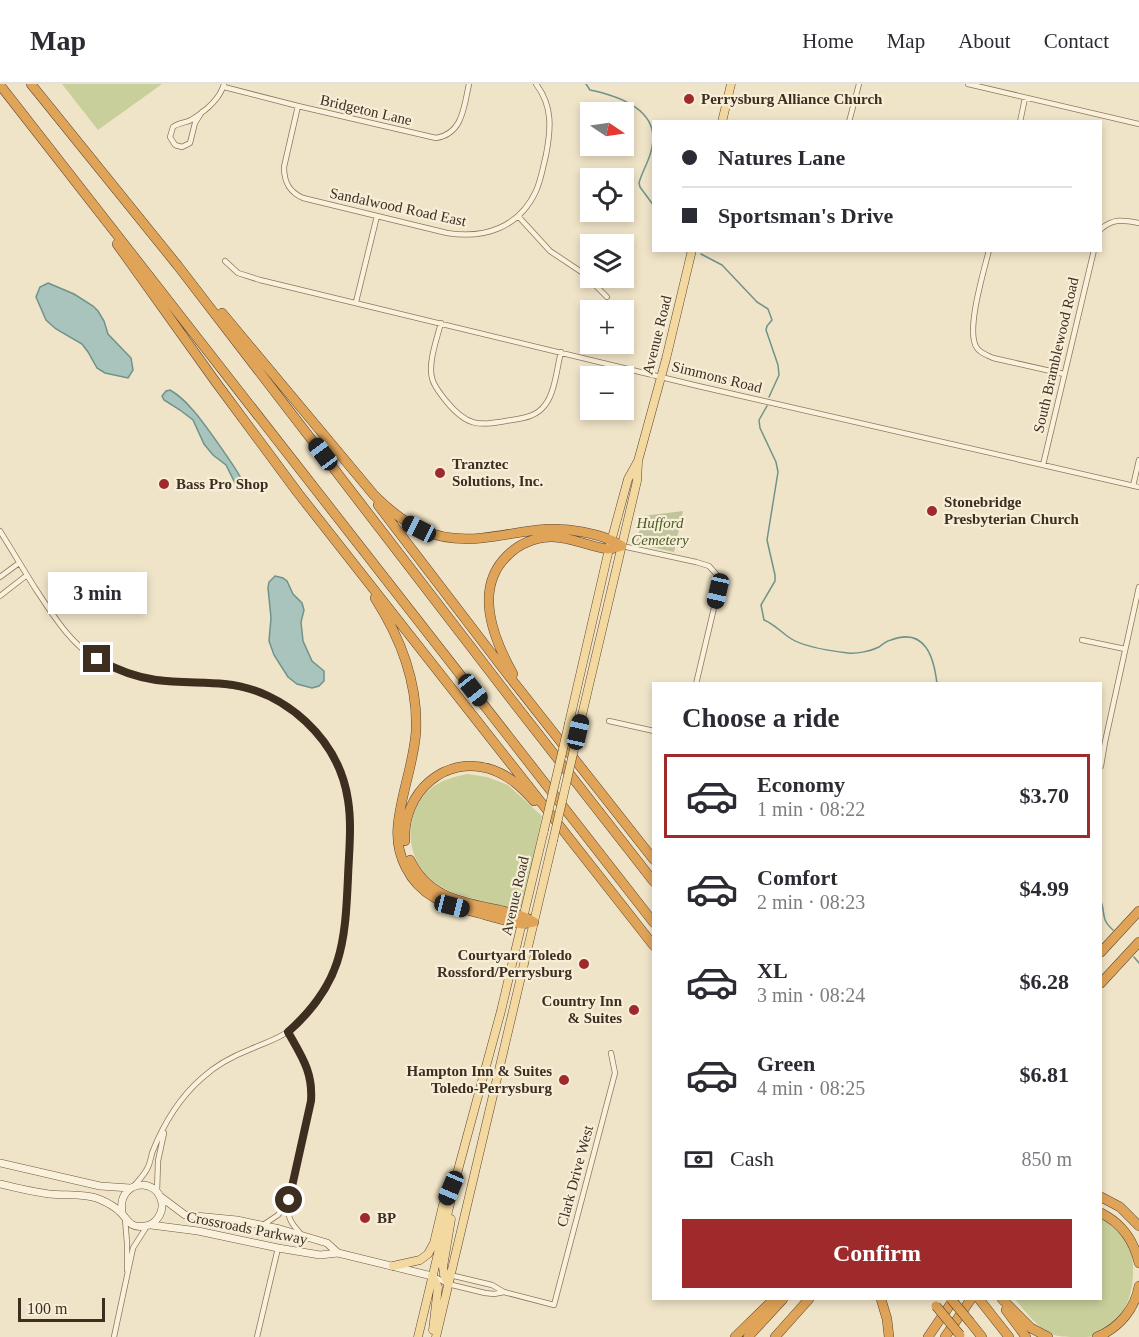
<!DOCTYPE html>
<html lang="en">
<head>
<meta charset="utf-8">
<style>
  body { margin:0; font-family:"Times New Roman",serif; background:#f2f2f3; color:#2b2b33; height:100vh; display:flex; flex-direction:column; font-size:22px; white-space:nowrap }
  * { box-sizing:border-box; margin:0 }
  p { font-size:20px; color:#7c7c81 }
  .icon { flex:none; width:33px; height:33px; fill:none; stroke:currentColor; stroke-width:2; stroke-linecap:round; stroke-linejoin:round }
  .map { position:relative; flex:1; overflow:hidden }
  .sheet { position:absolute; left:652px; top:598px; width:450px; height:618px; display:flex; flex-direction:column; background:#fff; border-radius:0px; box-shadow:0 3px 9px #0003 }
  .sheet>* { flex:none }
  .banner { position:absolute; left:652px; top:36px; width:450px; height:132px; border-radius:0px; box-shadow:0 3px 9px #0003; display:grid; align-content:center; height:132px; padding:0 30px; background:#fff }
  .needle { width:39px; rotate:103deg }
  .buttons { position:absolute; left:580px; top:18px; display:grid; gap:12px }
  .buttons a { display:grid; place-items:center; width:54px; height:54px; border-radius:0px; background:#fff; box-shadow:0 3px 9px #0003; font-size:30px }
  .scale { position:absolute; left:18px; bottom:15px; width:87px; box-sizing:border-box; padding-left:6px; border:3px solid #3d2e20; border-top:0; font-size:16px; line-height:21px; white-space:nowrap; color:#3d2e20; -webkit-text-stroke:4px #f7eed8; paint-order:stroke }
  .end { position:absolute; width:27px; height:27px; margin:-14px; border:8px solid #3d2e20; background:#fff; box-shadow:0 0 0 3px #fff }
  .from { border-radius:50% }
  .bubble { position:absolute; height:42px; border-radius:0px; background:#fff; box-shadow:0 3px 9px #0003; font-size:20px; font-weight:800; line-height:42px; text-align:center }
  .car { position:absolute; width:18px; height:36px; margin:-18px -9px; border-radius:8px; box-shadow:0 0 4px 2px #0007; background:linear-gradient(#222 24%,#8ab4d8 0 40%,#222 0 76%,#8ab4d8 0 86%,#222 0) }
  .banner b { display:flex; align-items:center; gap:21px; height:57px; font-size:22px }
  .banner b+b { border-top:2px solid #e1e1e2 }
  .banner i { width:15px; height:15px; background:#2b2b33 }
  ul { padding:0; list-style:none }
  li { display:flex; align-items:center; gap:18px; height:84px; margin:0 12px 9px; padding:0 18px; border:3px solid transparent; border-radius:0px }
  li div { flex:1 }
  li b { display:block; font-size:22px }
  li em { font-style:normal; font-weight:800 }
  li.current { border-color:#9e2a2b }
  li>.icon { width:54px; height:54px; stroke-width:1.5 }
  h2 { padding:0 30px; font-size:27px; line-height:72px }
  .pay { display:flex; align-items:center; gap:15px; height:66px; padding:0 30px; font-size:22px }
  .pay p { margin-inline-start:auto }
  .action { display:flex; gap:12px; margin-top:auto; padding:12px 30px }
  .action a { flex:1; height:69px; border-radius:0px; background:#9e2a2b; color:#fff; font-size:24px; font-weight:800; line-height:69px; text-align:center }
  header { display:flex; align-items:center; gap:36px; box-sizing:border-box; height:84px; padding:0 30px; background:#fff; border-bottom:2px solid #e1e1e2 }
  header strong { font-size:28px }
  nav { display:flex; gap:33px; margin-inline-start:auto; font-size:21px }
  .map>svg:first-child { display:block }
  .green { fill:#c9cf9b }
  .cemetery { fill:#bfc49a }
  .water { fill:#a9c4bc; stroke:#6f938a; stroke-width:1.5 }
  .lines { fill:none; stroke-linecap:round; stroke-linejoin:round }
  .stream { stroke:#6f938a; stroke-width:1.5 }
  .street-casing { stroke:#8d765c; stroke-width:6 }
  .secondary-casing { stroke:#6f573f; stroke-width:8 }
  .primary-casing { stroke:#5b4430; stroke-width:9 }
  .highway-casing { stroke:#5b4430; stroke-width:10 }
  .street { stroke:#faf1dc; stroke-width:4.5 }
  .secondary { stroke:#faf1dc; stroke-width:7 }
  .primary { stroke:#f3d9a0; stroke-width:8 }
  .highway { stroke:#e0a458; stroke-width:9 }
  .primary-bridge-casing { stroke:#5b4430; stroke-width:9; stroke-linecap:butt }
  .highway-bridge-casing { stroke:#5b4430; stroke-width:10; stroke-linecap:butt }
  .primary-bridge { stroke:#f3d9a0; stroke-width:8 }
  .highway-bridge { stroke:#e0a458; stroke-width:9 }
  .route { stroke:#3d2e20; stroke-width:8 }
  .poi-dot { fill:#9e2a2b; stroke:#f7eed8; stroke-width:2 }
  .labels { text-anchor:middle; stroke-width:4.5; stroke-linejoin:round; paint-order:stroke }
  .poi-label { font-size:15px; font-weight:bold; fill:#3d2e20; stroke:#f7eed8; text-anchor:start }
  .street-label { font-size:15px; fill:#3d2e20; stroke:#f7eed8 }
  .park-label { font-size:15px; font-style:italic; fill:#4d5a26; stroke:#f7eed8 }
</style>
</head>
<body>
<header>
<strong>Map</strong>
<nav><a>Home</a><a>Map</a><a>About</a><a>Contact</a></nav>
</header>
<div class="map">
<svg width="1139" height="1253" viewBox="0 0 1139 1253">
  <rect width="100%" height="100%" fill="#f0e4c8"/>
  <path class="green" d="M62,0H162L98,46Z
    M467,690L487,693L508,701L542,732L523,822C519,823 513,824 509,824C501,824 491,819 482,817C464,812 442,807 428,793C404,768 405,729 429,706C440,696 454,693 467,690Z
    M1101,1134C1112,1142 1123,1150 1130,1163C1139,1196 1129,1238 1096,1252C1090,1253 1083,1253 1078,1253C1069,1253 1059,1253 1051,1250C1036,1242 1025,1227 1015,1215H1101Z"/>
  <path class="cemetery" d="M683,427L674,468L636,460L643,432Z"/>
  <path class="water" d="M48,199L74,210L93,222L98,227L104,237L108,250L131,274L133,286L128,294L105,289L97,284L88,268L82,260L56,245L46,236L36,213L40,203Z
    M170,306C177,310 185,317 191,324C200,333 243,393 244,401L239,404L237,403L226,381L213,371L204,360L193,336L180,326L164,316L162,312L166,307Z
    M275,492L283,494L287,497L293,510L302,519L304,526L301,538L303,557L312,577L324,587V597L319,602L312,604L297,600L288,593L274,571L269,557L271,534L268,504L269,498Z"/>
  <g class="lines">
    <path class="stream" d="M586,0L590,6C619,12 660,26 652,63C650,76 642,87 639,99L640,103L654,122
      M701,170L722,181L757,218L768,225L772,236L767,242L766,246L778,281L779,291L769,313
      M767,322L759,336L760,344L776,378L778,388L767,456L775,491V497L761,521L764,536C774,540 781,548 790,554C803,563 831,567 848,569C857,570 871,567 879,563C883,560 886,557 891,556C925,543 934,573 937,600
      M1101,817C1106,831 1100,834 1113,846
      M1134,873L1139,879"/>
    <defs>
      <path id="street" d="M968,0L1139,40
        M224,3L298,22L436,54C463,50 464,22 469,0
        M298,22L284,83C284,98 289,108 303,114L447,149C484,155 519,144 536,107C541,96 543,83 546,71C551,45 553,22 536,0
        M202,28L195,39L190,59L182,63L175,61L170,53L173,43C178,39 185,39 191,36C204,28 220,15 224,0
        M849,38L859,0
        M1020,38L1025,14
        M518,132L550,167L583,189L607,213
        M1101,145C1113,134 1124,136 1139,139
        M989,166C984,187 965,248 977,264C980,269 987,271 993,274L1064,290
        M225,177L238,189L260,196L698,302L1139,403
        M356,218L377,132
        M441,239C437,254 428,279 432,294C434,303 441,310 446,317C469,345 480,341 512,336C525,334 537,332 545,321C555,309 557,283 561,268
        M1043,381L1094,166
        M1133,402L1139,376
        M0,447C12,466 23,485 35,504C53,531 69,558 97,576C140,602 181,595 228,601C287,608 337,655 348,715C351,734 350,753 349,772C347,825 349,869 319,915C311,927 301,938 290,946C279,955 264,959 251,965C233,972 216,981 202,994C179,1014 163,1041 152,1069C151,1074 150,1079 148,1083C145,1090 139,1096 134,1102
        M622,462L696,478L709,482L718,492V507L696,600
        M0,493L19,479
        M0,512L27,491
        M1082,556L1125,565
        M609,637L654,647
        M1101,682L1105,658L1139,503
        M288,948L306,981L311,998L312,1008L311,1017L289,1116C287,1132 289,1137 300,1149
        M157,1108L158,1077L164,1049
        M125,1135L127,1159V1186
        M263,1141L278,1131L287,1118
        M450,1191L492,1201L504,1208
        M435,1193L448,1200L485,1209L494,1210L504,1208L554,1221L615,989L611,969
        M114,1253L133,1164L147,1142
        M257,1253L278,1164"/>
      <path id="secondary" d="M0,1079L100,1102L130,1104
        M0,1100C16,1104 33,1108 49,1110C66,1112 83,1109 99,1115C106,1118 114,1122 119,1127C128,1134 128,1145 145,1142C155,1141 163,1130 162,1119C157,1091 117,1097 122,1128
        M161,1113L185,1131L237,1136L280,1145L327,1159L338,1169
        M151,1141L198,1147L278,1164L320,1171L338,1169L432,1192"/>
      <path id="primary" d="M722,38L731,0
        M569,639L609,465L628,395L638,377L666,275L692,166
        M578,648L637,397L638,378
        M393,1182L420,1176L428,1170L434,1159L443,1121L449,1107
        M432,1192L438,1203L433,1246
        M448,1200L444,1191L443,1183L451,1135
        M418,1253L458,1086L501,927L544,746
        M436,1253L553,757"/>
      <path id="highway" d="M31,0L178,182L511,615L654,798
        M0,1L654,839
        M117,160L215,297L298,409L654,862
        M222,229L374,411C406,443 436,459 482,454C520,450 543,440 583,448C597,451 610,454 622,462
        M378,421L505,587L654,776
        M375,514C400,553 418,599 416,647C414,679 401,709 398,741C395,770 409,800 435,814C448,822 463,825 478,829C493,833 507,837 522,840L534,838
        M513,590C493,554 473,504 508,471C519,460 534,454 550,453C570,452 589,463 608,465C613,465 618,463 622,462
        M405,757C402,709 445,669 493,686C510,692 522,704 534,717
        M410,776C428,814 462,818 499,826C512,829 523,831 534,838
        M1101,868L1139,827
        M1101,899L1139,858
        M1101,1113L1120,1123L1139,1142
        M1101,1129C1121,1139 1134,1157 1139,1179
        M881,1215L887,1235L889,1253
        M979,1215L1009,1253
        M1002,1215L1031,1244L1048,1253
        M1006,1226L1026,1253
        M970,1238L982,1253
        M735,1253L774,1215
        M748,1253L783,1215
        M775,1253L809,1215
        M928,1253L954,1215
        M945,1253L971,1215
        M1097,1253C1119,1244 1135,1225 1139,1202"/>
    </defs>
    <use href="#street" class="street-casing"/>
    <use href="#secondary" class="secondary-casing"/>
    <use href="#primary" class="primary-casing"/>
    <use href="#highway" class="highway-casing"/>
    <use href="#street" class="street"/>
    <use href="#secondary" class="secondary"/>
    <use href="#primary" class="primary"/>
    <use href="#highway" class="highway"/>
    <defs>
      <path id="primary-bridge" d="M544,746L569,639
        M553,757L578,648"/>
      <path id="highway-bridge" d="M951,1215L970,1238
        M936,1222L960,1251"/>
    </defs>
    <use href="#primary-bridge" class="primary-bridge-casing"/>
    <use href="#highway-bridge" class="highway-bridge-casing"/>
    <use href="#primary-bridge" class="primary-bridge"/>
    <use href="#highway-bridge" class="highway-bridge"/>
  </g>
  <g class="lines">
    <path class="route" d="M97,575C115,585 135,593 156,596C179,599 202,598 225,600C285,606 339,655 348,716C352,741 349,767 348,793C345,861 342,900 288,948C302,973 313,988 311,1017L289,1116"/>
  </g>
  <g class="poi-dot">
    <circle cx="689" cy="15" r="6"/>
    <circle cx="440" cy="389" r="6"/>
    <circle cx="164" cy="400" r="6"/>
    <circle cx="932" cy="427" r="6"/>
    <circle cx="584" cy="880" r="6"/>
    <circle cx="634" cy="926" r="6"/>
    <circle cx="564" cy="996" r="6"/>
    <circle cx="365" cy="1134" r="6"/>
  </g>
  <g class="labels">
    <g class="poi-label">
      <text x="701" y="20">Perrysburg Alliance Church</text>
      <text x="452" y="385">Tranztec<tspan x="452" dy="17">Solutions, Inc.</tspan></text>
      <text x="176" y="405">Bass Pro Shop</text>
      <text x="944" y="423">Stonebridge<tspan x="944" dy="17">Presbyterian Church</tspan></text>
      <text x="572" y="876" text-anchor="end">Courtyard Toledo<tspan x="572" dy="17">Rossford/Perrysburg</tspan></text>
      <text x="622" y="922" text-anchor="end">Country Inn<tspan x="622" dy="17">&amp; Suites</tspan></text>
      <text x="552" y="992" text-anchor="end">Hampton Inn &amp; Suites<tspan x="552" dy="17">Toledo-Perrysburg</tspan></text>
      <text x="377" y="1139">BP</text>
    </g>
    <g class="street-label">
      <text transform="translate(366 26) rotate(13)" y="5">Bridgeton Lane</text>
      <text transform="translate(398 123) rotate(12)" y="5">Sandalwood Road East</text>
      <text transform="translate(657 251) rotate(-76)" y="5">Avenue Road</text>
      <text transform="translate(1056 271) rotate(-77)" y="5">South Bramblewood Road</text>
      <text transform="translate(717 293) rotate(14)" y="5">Simmons Road</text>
      <text transform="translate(515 812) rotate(-77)" y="5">Avenue Road</text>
      <text transform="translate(575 1092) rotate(-75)" y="5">Clark Drive West</text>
      <text transform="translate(247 1144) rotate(11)" y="5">Crossroads Parkway</text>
    </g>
    <g class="park-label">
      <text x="660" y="444">Hufford<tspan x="660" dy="17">Cemetery</tspan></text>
    </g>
  </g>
</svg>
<div class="buttons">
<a><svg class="needle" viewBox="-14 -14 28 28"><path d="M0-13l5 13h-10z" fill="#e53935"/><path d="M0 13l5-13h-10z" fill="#7c7c81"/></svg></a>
<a><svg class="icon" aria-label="locate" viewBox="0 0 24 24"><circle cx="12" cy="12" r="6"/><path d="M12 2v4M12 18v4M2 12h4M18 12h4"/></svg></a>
<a><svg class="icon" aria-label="layers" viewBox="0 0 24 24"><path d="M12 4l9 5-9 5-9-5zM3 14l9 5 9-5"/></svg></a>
<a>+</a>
<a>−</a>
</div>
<div class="scale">100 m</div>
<i class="end from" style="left:289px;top:1116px"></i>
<i class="end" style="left:97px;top:575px"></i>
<div class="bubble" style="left:48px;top:488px;width:99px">3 min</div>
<i class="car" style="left:323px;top:370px;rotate:323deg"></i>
<i class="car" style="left:419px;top:445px;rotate:297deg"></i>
<i class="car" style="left:718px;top:507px;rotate:193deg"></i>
<i class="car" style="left:473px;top:606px;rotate:142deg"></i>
<i class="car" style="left:578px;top:648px;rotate:13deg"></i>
<i class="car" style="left:452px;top:822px;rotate:104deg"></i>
<i class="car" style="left:451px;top:1104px;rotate:203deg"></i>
<div class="banner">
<b><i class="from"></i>Natures Lane</b>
<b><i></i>Sportsman's Drive</b>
</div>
<section class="sheet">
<h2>Choose a ride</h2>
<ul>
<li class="current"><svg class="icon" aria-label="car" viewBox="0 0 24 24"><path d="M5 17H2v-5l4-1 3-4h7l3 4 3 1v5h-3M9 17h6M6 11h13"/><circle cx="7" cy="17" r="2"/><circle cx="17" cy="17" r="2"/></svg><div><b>Economy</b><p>1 min · 08:22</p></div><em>$3.70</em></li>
<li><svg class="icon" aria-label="car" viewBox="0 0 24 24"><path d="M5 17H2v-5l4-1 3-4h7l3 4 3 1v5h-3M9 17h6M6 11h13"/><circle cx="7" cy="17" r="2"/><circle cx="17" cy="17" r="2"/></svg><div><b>Comfort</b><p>2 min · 08:23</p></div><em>$4.99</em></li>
<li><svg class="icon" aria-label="car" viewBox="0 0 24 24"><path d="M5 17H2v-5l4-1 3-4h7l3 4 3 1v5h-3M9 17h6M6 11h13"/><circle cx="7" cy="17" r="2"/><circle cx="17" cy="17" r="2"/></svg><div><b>XL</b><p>3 min · 08:24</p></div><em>$6.28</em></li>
<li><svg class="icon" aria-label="car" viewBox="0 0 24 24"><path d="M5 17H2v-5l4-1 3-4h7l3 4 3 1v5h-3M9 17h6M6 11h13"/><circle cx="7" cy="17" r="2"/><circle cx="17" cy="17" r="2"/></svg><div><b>Green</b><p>4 min · 08:25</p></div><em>$6.81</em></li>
</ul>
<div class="pay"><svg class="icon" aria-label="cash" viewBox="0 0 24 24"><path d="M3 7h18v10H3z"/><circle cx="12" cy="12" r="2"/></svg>Cash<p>850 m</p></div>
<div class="action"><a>Confirm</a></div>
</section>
</div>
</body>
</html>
